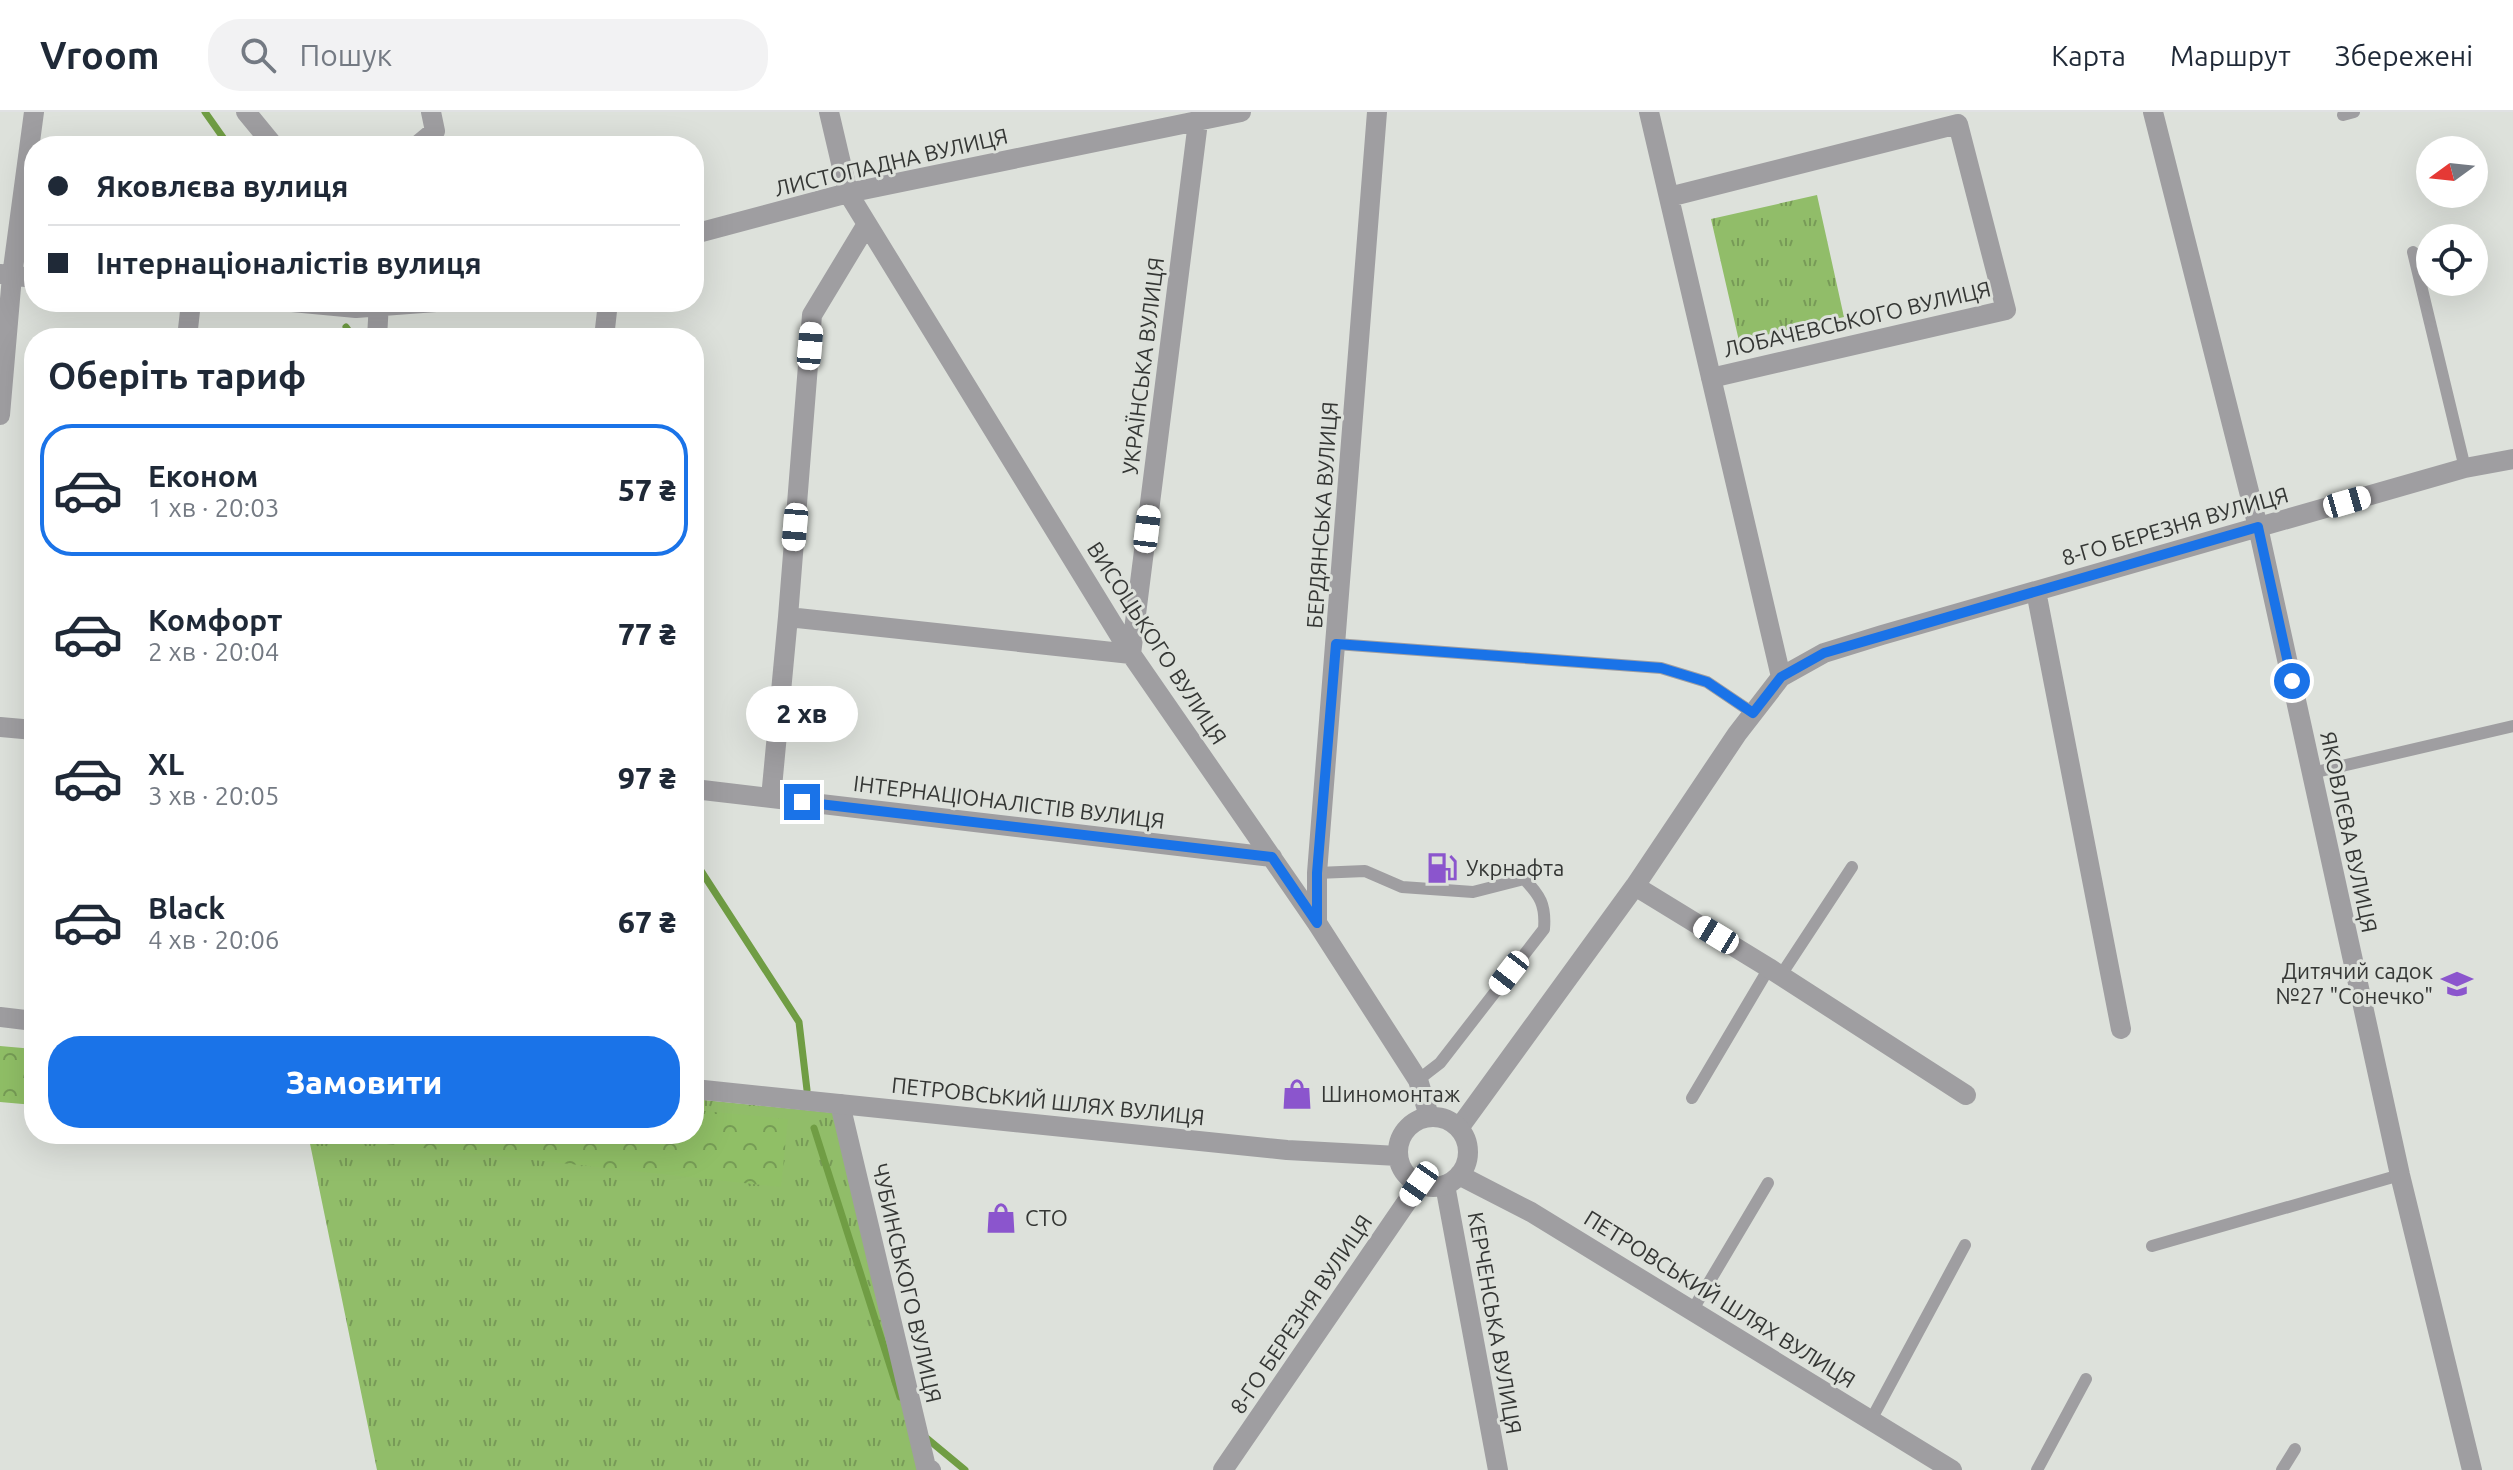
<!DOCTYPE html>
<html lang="uk">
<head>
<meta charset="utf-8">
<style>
  body { margin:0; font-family:Ubuntu,sans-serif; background:#f2f2f3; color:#1f2937; height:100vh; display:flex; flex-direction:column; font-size:30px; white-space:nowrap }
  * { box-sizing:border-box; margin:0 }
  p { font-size:26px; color:#747a83 }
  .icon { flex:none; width:44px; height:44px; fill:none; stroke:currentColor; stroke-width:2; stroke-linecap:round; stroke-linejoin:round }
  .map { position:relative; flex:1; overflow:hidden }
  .details { position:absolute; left:24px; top:216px; width:680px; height:816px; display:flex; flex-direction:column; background:#fff; border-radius:32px; box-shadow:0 8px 32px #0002 }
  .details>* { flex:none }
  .banner { position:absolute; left:24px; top:24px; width:680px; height:176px; border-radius:32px; box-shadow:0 8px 32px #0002; display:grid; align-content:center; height:176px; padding:0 24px; background:#fff }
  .needle { width:52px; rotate:255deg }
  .tools { position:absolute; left:2416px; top:24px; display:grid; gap:16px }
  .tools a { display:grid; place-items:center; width:72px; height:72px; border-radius:50%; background:#fff; box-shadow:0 8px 32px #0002; font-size:40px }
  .end { position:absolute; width:36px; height:36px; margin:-18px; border:10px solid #1a73e8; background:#fff; box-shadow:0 0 0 4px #fff }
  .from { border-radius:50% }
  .bubble { position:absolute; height:56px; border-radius:28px; background:#fff; box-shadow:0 8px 32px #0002; font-size:26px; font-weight:800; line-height:56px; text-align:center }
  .car { position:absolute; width:24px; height:48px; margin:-24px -12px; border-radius:10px; box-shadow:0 0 6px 2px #0007; background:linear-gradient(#fff 24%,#345 0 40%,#fff 0 76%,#345 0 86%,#fff 0) }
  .banner b { display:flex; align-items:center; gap:28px; height:76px; font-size:30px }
  .banner b+b { border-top:2px solid #e0e1e3 }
  .banner i { width:20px; height:20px; background:#1f2937 }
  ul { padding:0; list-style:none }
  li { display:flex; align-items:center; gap:24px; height:132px; margin:0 16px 12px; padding:0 8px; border:4px solid transparent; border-radius:32px }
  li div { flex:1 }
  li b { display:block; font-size:30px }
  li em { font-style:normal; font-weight:800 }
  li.on { border-color:#1a73e8 }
  li>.icon { width:72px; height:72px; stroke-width:1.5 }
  h2 { padding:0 24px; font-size:36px; line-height:96px }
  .cta { display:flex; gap:16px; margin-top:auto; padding:16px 24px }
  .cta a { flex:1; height:92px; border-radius:32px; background:#1a73e8; color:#fff; font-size:32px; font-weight:800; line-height:92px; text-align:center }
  header { display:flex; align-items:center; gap:48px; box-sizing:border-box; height:112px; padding:0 40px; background:#fff; border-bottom:2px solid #e0e1e3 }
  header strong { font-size:38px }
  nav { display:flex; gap:44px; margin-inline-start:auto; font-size:28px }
  .search { width:560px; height:72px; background:#f2f2f3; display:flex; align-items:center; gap:20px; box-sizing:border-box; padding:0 28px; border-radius:32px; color:#747a83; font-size:30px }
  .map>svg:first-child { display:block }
  .grass { fill:url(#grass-tufts) }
  .forest { fill:url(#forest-crowns) }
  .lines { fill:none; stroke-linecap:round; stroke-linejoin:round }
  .stream { stroke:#709d44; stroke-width:7 }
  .service { stroke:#9f9ea1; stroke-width:12 }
  .minor { stroke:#9f9ea1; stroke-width:20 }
  .tertiary { stroke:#9f9ea1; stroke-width:20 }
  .route { stroke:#1a73e8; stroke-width:10 }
  .labels { text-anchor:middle; stroke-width:6; stroke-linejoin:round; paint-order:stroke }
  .street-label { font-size:22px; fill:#353735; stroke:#dde1db }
  .poi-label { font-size:22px; fill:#353735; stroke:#dde1db; text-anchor:start }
</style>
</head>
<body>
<header>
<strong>Vroom</strong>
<div class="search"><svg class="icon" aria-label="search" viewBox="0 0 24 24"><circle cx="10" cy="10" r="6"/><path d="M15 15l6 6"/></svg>Пошук</div>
<nav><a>Карта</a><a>Маршрут</a><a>Збережені</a></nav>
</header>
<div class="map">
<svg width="2513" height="1358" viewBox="0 0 2513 1358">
  <defs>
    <pattern id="grass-tufts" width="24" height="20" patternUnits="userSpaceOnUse" patternTransform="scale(2)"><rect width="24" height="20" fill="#91bd69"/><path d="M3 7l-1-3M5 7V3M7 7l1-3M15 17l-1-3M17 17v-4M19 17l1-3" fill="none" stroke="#779a57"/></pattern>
    <pattern id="forest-crowns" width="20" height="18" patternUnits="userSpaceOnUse" patternTransform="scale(2)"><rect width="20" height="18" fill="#90bf66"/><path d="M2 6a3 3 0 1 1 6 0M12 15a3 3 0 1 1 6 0" fill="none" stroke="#769c55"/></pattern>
  </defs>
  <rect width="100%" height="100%" fill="#dde1db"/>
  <path class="grass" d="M1817,83L1844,205L1739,229L1711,107Z
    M694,987L835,1001L919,1358H377L308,1022H694Z"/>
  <path class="forest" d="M0,934L34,937V993L0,990Z
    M694,998L788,1007L781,1075L295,1022H694Z"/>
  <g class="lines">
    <path class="stream" d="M205,0L229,34
      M346,215L354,226
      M694,748L799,910L807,978
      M814,1016L900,1285
      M924,1324L965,1358"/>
    <path class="service" d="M2343,3L2354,0
      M2413,140L2465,356
      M1336,532L1661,556L1707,570L1753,601
      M2312,661L2513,614
      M1317,761L1365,759L1402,775L1473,780L1524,767C1540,783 1546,793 1544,817L1440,951L1418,968
      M1781,863L1852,755
      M1692,986L1769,856
      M2152,1134L2400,1063
      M1692,1199L1768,1071
      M1871,1308L1965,1133
      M2037,1358L2086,1267
      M2282,1358L2295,1337"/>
    <path class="minor" d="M246,0L274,34
      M829,0L848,81L1131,542L1317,811L1418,968L1429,1004
      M1649,0L1781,565
      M2153,0L2258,415L2400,1063L2472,1358
      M417,34L435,19L431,0
      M1669,85L1958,12L2006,198L1711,266
      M694,122L848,81L1241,0
      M0,162L34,166
      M292,190L356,196L436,190
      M187,226L191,190
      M377,226L379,190
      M604,226L608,190
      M0,303L12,164L34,0
      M2036,479L2121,917
      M788,505L1131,542L1198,10
      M0,615L34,618
      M694,677L1272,745
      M771,686L788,505L812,203L867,112
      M1635,774L1769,856L1966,983
      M1317,811V761L1377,0
      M840,992L926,1355L931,1358
      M1459,1016L1635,774L1737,622L1781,565L1824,541L1882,523L2465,356L2513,347
      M1445,1073L1498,1358
      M1223,1358L1419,1072"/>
    <path class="tertiary" d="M0,905L34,909
      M694,977L1287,1038L1398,1044
      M1398 1040a35 35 0 1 1 70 0a35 35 0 1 1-70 0Z
      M1459,1063L1531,1100L1952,1358"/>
  </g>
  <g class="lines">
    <path class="route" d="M802,690L1272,745L1317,811V761L1336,532L1661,556L1707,570L1753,601L1781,565L1824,541L2258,415L2292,569"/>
  </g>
  <defs>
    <symbol id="fuel-bare" viewBox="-9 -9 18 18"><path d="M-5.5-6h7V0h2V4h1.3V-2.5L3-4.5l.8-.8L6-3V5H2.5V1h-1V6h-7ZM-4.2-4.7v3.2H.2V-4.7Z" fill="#8b55cd" stroke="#dde1db" stroke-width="2.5" paint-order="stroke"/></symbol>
    <symbol id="school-bare" viewBox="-9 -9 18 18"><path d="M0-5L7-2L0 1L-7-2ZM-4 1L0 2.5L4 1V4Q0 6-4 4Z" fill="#8b55cd" stroke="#dde1db" stroke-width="2.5" paint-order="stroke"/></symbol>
    <symbol id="shop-bare" viewBox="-9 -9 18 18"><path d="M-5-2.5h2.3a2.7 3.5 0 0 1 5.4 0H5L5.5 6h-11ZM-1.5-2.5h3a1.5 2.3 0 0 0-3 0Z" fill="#8b55cd" stroke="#dde1db" stroke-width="2.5" paint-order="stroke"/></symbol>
  </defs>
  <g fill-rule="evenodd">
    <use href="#fuel-bare" x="1420" y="734" width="44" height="44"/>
    <use href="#school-bare" x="2435" y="850" width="44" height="44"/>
    <use href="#shop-bare" x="1275" y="960" width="44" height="44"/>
    <use href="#shop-bare" x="979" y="1084" width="44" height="44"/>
  </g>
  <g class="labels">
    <g class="street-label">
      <text transform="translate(891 50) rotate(-13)" y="8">ЛИСТОПАДНА ВУЛИЦЯ</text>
      <text transform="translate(1857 207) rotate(-13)" y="8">ЛОБАЧЕВСЬКОГО ВУЛИЦЯ</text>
      <text transform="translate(1143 254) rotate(-83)" y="8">УКРАЇНСЬКА ВУЛИЦЯ</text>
      <text transform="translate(1322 403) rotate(-86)" y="8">БЕРДЯНСЬКА ВУЛИЦЯ</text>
      <text transform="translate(2175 414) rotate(-16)" y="8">8-ГО БЕРЕЗНЯ ВУЛИЦЯ</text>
      <text transform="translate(1157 531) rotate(57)" y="8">ВИСОЦЬКОГО ВУЛИЦЯ</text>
      <text transform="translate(1009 690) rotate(7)" y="8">ІНТЕРНАЦІОНАЛІСТІВ ВУЛИЦЯ</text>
      <text transform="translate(2349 720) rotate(78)" y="8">ЯКОВЛЄВА ВУЛИЦЯ</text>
      <text transform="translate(1048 989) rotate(6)" y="8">ПЕТРОВСЬКИЙ ШЛЯХ ВУЛИЦЯ</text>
      <text transform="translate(907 1171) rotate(77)" y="8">ЧУБИНСЬКОГО ВУЛИЦЯ</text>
      <text transform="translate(1720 1187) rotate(32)" y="8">ПЕТРОВСЬКИЙ ШЛЯХ ВУЛИЦЯ</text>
      <text transform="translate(1301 1202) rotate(-56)" y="8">8-ГО БЕРЕЗНЯ ВУЛИЦЯ</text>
      <text transform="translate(1495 1211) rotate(80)" y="8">КЕРЧЕНСЬКА ВУЛИЦЯ</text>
    </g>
    <g class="poi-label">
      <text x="1466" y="764">Укрнафта</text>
      <text x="2433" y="867" text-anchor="end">Дитячий садок<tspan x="2433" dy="25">№27 "Сонечко"</tspan></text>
      <text x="1321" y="990">Шиномонтаж</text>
      <text x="1025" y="1114">СТО</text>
    </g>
  </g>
</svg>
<div class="tools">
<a><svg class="needle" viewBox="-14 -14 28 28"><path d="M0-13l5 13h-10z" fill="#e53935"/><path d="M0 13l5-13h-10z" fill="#747a83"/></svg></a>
<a><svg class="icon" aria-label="locate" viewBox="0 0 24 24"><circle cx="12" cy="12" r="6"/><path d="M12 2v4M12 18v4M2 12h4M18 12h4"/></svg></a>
</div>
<i class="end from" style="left:2292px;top:569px"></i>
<i class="end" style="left:802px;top:690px"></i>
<div class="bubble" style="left:746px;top:574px;width:112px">2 хв</div>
<i class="car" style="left:810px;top:234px;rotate:5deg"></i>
<i class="car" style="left:2347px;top:390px;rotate:74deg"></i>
<i class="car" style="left:795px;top:415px;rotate:185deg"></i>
<i class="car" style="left:1147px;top:417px;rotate:7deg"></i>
<i class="car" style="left:1716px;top:823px;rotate:301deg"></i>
<i class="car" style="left:1509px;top:861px;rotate:218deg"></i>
<i class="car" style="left:1419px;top:1072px;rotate:215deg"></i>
<div class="banner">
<b><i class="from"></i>Яковлєва вулиця</b>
<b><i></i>Інтернаціоналістів вулиця</b>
</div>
<section class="details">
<h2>Оберіть тариф</h2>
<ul>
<li class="on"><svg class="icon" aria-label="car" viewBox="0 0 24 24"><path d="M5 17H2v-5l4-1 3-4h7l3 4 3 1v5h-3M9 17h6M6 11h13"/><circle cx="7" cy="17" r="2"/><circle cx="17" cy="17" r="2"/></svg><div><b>Економ</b><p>1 хв · 20:03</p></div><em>57 ₴</em></li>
<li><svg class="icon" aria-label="car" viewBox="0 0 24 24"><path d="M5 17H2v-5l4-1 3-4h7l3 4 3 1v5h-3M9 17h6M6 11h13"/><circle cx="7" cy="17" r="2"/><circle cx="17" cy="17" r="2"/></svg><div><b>Комфорт</b><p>2 хв · 20:04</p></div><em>77 ₴</em></li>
<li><svg class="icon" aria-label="car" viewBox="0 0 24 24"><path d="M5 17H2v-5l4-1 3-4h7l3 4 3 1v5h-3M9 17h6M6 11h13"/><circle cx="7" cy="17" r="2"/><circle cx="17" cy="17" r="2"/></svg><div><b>XL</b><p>3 хв · 20:05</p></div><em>97 ₴</em></li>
<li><svg class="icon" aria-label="car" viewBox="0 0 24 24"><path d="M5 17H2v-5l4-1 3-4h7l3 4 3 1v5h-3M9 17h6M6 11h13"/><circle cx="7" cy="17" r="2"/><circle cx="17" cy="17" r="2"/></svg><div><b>Black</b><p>4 хв · 20:06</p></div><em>67 ₴</em></li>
</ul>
<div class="cta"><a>Замовити</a></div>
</section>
</div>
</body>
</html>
